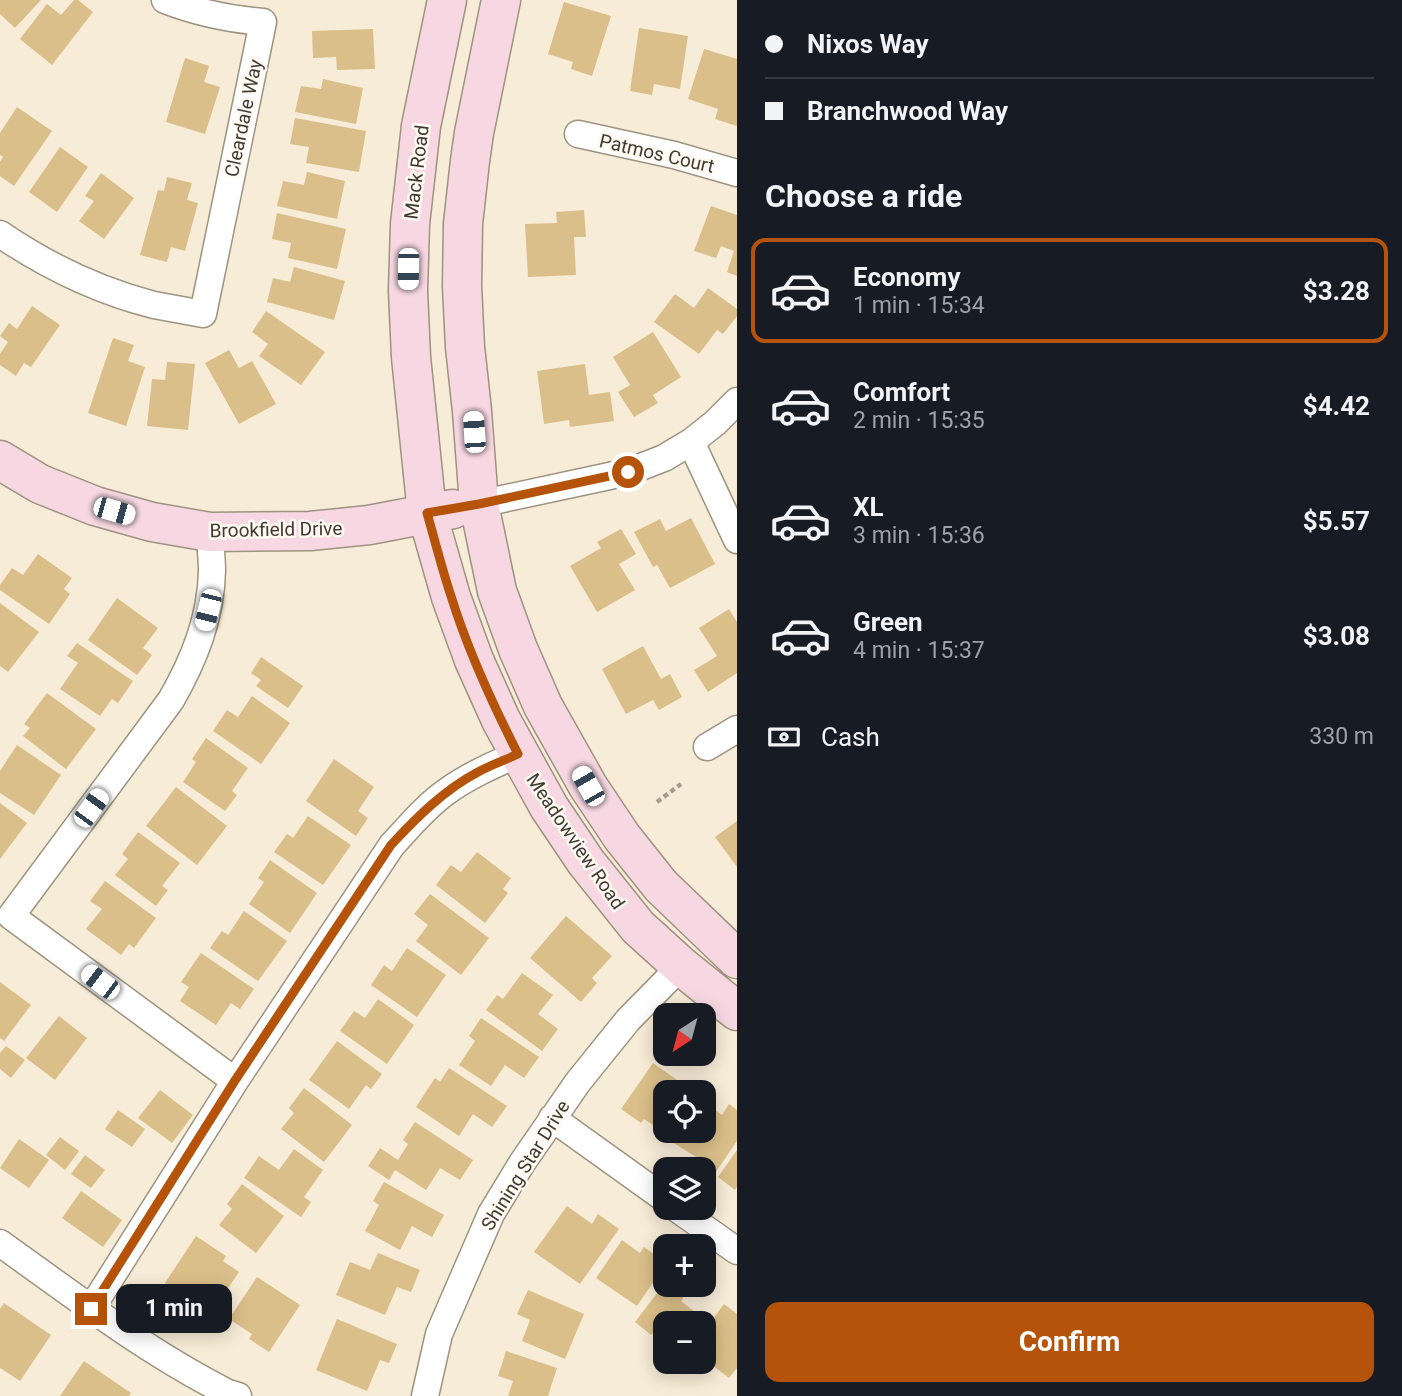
<!DOCTYPE html>
<html lang="en">
<head>
<meta charset="utf-8">
<style>
  body { margin:0; font-family:Roboto,sans-serif; background:#242831; color:#f1f3f6; height:100vh; display:flex; flex-direction:column; font-size:26px; white-space:nowrap }
  * { box-sizing:border-box; margin:0 }
  p { font-size:23px; color:#9ea1a6 }
  .icon { flex:none; width:38px; height:38px; fill:none; stroke:currentColor; stroke-width:2; stroke-linecap:round; stroke-linejoin:round }
  .map { position:relative; flex:1; overflow:hidden }
  .sheet { display:flex; flex-direction:column; background:#171b24; width:665px }
  .sheet>* { flex:none }
  .top-card { display:grid; align-content:center; height:154px; padding:0 28px; background:#171b24 }
  .needle { width:46px; rotate:216deg }
  .fabs { position:absolute; left:653px; top:1003px; display:grid; gap:14px }
  .fabs a { display:grid; place-items:center; width:63px; height:63px; border-radius:14px; background:#171b24; box-shadow:0 4px 18px #0003; font-size:35px }
  .end { position:absolute; width:32px; height:32px; margin:-16px; border:9px solid #b45309; background:#fff; box-shadow:0 0 0 4px #fff }
  .from { border-radius:50% }
  .bubble { position:absolute; height:49px; border-radius:14px; background:#171b24; box-shadow:0 4px 18px #0003; font-size:23px; font-weight:700; line-height:49px; text-align:center }
  .car { position:absolute; width:21px; height:42px; margin:-21px -10px; border-radius:9px; box-shadow:0 0 5px 2px #0007; background:linear-gradient(#fff 24%,#345 0 40%,#fff 0 76%,#345 0 86%,#fff 0) }
  .top-card b { display:flex; align-items:center; gap:24px; height:66px; font-size:26px }
  .top-card b+b { border-top:2px solid #363941 }
  .top-card i { width:18px; height:18px; background:#f1f3f6 }
  ul { padding:0; list-style:none }
  li { display:flex; align-items:center; gap:21px; height:105px; margin:0 14px 10px; padding:0 14px; border:4px solid transparent; border-radius:14px }
  li div { flex:1 }
  li b { display:block; font-size:26px }
  li em { font-style:normal; font-weight:700 }
  li.selected { border-color:#b45309 }
  li>.icon { width:63px; height:63px; stroke-width:1.5 }
  h2 { padding:0 28px; font-size:32px; line-height:84px }
  .pay { display:flex; align-items:center; gap:18px; height:77px; padding:0 28px; font-size:26px }
  .pay p { margin-inline-start:auto }
  .button { display:flex; gap:14px; margin-top:auto; padding:14px 28px }
  .button a { flex:1; height:80px; border-radius:14px; background:#b45309; color:#fff; font-size:28px; font-weight:700; line-height:80px; text-align:center }
  main { display:flex; flex:1; min-height:0 }
  .map>svg:first-child { display:block }
  .building { fill:#dbbf8a }
  .lines { fill:none; stroke-linecap:round; stroke-linejoin:round }
  .street-casing { stroke:#9d9380; stroke-width:29 }
  .secondary-casing { stroke:#9d9380; stroke-width:41 }
  .path { stroke:#a69e8f; stroke-width:4.5; stroke-dasharray:5 3.5; stroke-linecap:butt }
  .street { stroke:#fff; stroke-width:26 }
  .secondary { stroke:#f7d8e2; stroke-width:38 }
  .route { stroke:#b45309; stroke-width:9 }
  .labels { text-anchor:middle; stroke-width:5; stroke-linejoin:round; paint-order:stroke }
  .street-label { font-size:19px; fill:#3f3a32; stroke:#fffaf2 }
</style>
</head>
<body>
<main>
<div class="map">
<svg width="737" height="1396" viewBox="0 0 737 1396">
  <rect width="100%" height="100%" fill="#f7ecd7"/>
  <path class="building" d="M0,0H41L15,28L0,14Z
    M74,0H78L93,12L52,65L20,39L47,4L61,15Z
    M564,2L611,16L592,76L571,69L573,62L548,54Z
    M639,28L688,36L680,89L654,84L652,95L630,91Z
    M373,29L375,69L337,70L336,57L313,58L312,31Z
    M704,49L737,59V126L715,119L718,109L688,99Z
    M185,58L209,66L204,82L220,87L205,134L166,122Z
    M323,79L363,88L356,124L295,112L301,86L321,89Z
    M17,107L52,131L14,186L0,176V162L3,157L0,155V133Z
    M295,118L366,131L359,172L306,163L309,147L290,144Z
    M60,147L88,167L57,212L29,192Z
    M307,172L345,181L337,219L277,206L283,181L304,185Z
    M101,173L134,198L104,239L79,221L94,201L85,196Z
    M167,177L192,183L187,200L198,203L185,251L171,247L167,262L140,255L158,190L164,191Z
    M711,206L737,215V276L727,272L734,251L721,246L716,258L694,251Z
    M584,210L586,237H574L576,275L528,277L525,224L557,223L556,212Z
    M277,213L346,229L337,269L288,258L291,243L272,239Z
    M294,267L345,281L334,320L267,302L273,278L290,282Z
    M708,288L737,309V316L723,334L717,330L699,354L654,322L675,294L694,308Z
    M32,306L60,325L31,367L24,363L16,376L0,365V354L8,342L0,336L9,323L17,329Z
    M266,311L325,352L301,385L259,356L268,344L252,332Z
    M653,332L681,377L653,395L658,403L634,417L618,392L630,385L613,357Z
    M113,338L134,345L128,361L145,367L126,426L88,413Z
    M229,350L239,368L252,361L276,404L239,424L205,363Z
    M167,362L195,364L188,430L147,426L152,379L165,380Z
    M585,364L589,395L610,392L614,421L570,427L569,420L544,424L537,371Z
    M691,518L715,564L670,588L657,565L653,567L634,532L660,519L666,531Z
    M621,529L636,554L619,564L635,590L597,612L570,566L601,548L597,542Z
    M38,554L72,578L64,589L70,594L49,624L0,590V585L12,568L23,575Z
    M117,598L158,628L143,648L152,655L137,675L88,640Z
    M0,603L39,632L8,672L0,666Z
    M729,609L737,622V673L708,692L694,670L717,656L699,628Z
    M77,643L133,681L118,703L112,699L100,716L60,689L78,663L67,656Z
    M643,646L661,679L670,674L682,697L659,710L653,700L626,714L602,669Z
    M261,657L303,686L288,708L256,686L261,680L251,673Z
    M47,693L96,729L66,769L23,736L30,728L24,724Z
    M252,696L290,723L261,764L213,731L227,710L238,717Z
    M206,738L248,768L232,791L237,795L225,811L183,782L196,762L192,759Z
    M17,745L61,775L34,815L0,793V771Z
    M334,759L374,787L358,811L368,818L356,836L306,801Z
    M176,787L227,826L197,865L146,826Z
    M0,803L27,823L0,859Z
    M308,816L351,845L323,885L274,852L287,834L293,838Z
    M737,821V867L715,837Z
    M138,832L180,863L162,886L168,890L156,906L115,875L128,859L122,854Z
    M477,852L511,878L503,889L508,893L485,923L436,885L451,865L461,872Z
    M270,860L317,893L290,933L249,904L264,882L258,878Z
    M105,881L156,918L134,948L129,944L121,955L86,929L102,909L90,901Z
    M430,894L489,938L461,975L416,941L428,925L414,914Z
    M244,911L287,941L258,981L210,948L222,931L228,935Z
    M566,916L612,956L592,978L597,983L581,1002L530,958Z
    M407,948L446,975L417,1017L371,985L384,965L392,971Z
    M201,953L254,989L240,1009L231,1003L216,1025L180,1001L189,987L181,982Z
    M522,973L553,995L538,1014L558,1029L542,1051L486,1010L497,995L503,999Z
    M0,982L31,1005L4,1041L0,1038Z
    M378,999L414,1025L387,1064L340,1031L354,1011L365,1018Z
    M59,1016L87,1038L55,1080L26,1058Z
    M481,1018L539,1057L524,1078L505,1065L491,1086L459,1065L475,1041L469,1036Z
    M337,1041L382,1074L371,1089L366,1085L349,1109L309,1080Z
    M6,1046L25,1060L11,1078L0,1069V1053Z
    M653,1063L694,1092H665V1130H667L665,1133L644,1119L641,1123L621,1109Z
    M449,1068L507,1106L492,1127L473,1114L459,1136L416,1107L435,1078L440,1082Z
    M304,1088L352,1125L324,1162L281,1129L294,1113L289,1108Z
    M160,1090L193,1115L172,1143L138,1118Z
    M704,1102L722,1115L729,1104L737,1110V1141L713,1176L692,1162L696,1157L674,1143L683,1130H704Z
    M118,1110L145,1129L132,1147L105,1129Z
    M415,1122L473,1160L460,1180L440,1168L426,1190L395,1170L389,1180L368,1166L380,1148L398,1160L408,1144L403,1140Z
    M60,1137L79,1151L65,1170L46,1155Z
    M19,1139L49,1160L29,1188L0,1168Z
    M294,1149L323,1170L304,1197L311,1202L301,1217L244,1178L259,1156L279,1170Z
    M737,1150V1187L735,1190L718,1177Z
    M85,1155L105,1170L91,1188L71,1174Z
    M384,1182L444,1215L432,1237L412,1226L400,1250L365,1231L379,1205L373,1201Z
    M242,1184L284,1216L256,1253L219,1225L232,1209L227,1204Z
    M81,1191L122,1220L103,1247L62,1218Z
    M567,1206L592,1224L598,1214L619,1229L580,1284L534,1252Z
    M196,1236L226,1256L223,1261L239,1272L204,1323L185,1310L191,1300L165,1283Z
    M622,1240L640,1253L644,1247L665,1262V1265L637,1306L596,1278Z
    M378,1253L420,1270L411,1292L397,1287L385,1315L336,1295L350,1262L370,1270Z
    M257,1277L300,1305L269,1352L249,1339L252,1334L229,1319Z
    M664,1284H693L681,1301L704,1319L700,1323H665V1334L657,1328L651,1335L635,1322Z
    M528,1290L584,1314L565,1359L522,1341L530,1320L517,1314Z
    M4,1303L51,1335L20,1381L0,1368V1309Z
    M724,1304L737,1314V1368L729,1378L704,1359V1331Z
    M337,1319L397,1344L389,1363L380,1360L367,1391L316,1370Z
    M506,1351L557,1368L548,1396H508L513,1381L498,1376Z
    M84,1361L131,1393L129,1396H60Z"/>
  <g class="lines">
    <defs>
      <path id="street" d="M578,134L674,155L737,173
        M0,234C47,266 99,291 154,305C170,308 187,311 203,314L263,22C227,19 198,13 165,0
        M691,442L737,540
        M479,504L628,472L664,458L691,442L715,423L737,401
        M210,532C210,545 212,558 212,571C211,618 194,660 171,700L11,916L235,1081
        M707,747L737,729
        M552,1118L665,1199
        M676,1208L737,1251
        M0,1243C74,1296 147,1352 228,1393L238,1396
        M91,1309L235,1081L392,845C409,827 425,807 446,792C468,776 493,765 518,754
        M425,1396L439,1334L491,1214L522,1163L578,1082L628,1020L681,966"/>
      <path id="secondary" d="M447,0L421,126L410,224L408,291L411,357L427,513L451,597L474,660L501,720L549,807L586,862L638,927L681,966L737,1011
        M501,0L474,133L470,161L463,224L462,286L465,347L472,411L479,504L497,591L518,649L543,706L588,786L622,837L661,886L737,959
        M0,460L40,484L95,506L152,522L210,532L310,531L369,525L453,509"/>
    </defs>
    <use href="#street" class="street-casing"/>
    <use href="#secondary" class="secondary-casing"/>
    <path class="path" d="M657,802L681,784"/>
    <use href="#street" class="street"/>
    <use href="#secondary" class="secondary"/>
  </g>
  <g class="lines">
    <path class="route" d="M91,1309L234,1082L391,845C417,817 444,790 478,772C491,765 505,760 518,754C492,703 468,651 451,596C442,569 435,541 427,513L479,504L628,472"/>
  </g>
  <g class="labels">
    <g class="street-label">
      <text transform="translate(243 118) rotate(-78)" y="7">Cleardale Way</text>
      <text transform="translate(657 153) rotate(13)" y="7">Patmos Court</text>
      <text transform="translate(416 172) rotate(-83)" y="7">Mack Road</text>
      <text transform="translate(276 529) rotate(-1)" y="7">Brookfield Drive</text>
      <text transform="translate(576 841) rotate(56)" y="7">Meadowview Road</text>
      <text transform="translate(525 1165) rotate(-58)" y="7">Shining Star Drive</text>
    </g>
  </g>
</svg>
<div class="fabs">
<a><svg class="needle" viewBox="-14 -14 28 28"><path d="M0-13l5 13h-10z" fill="#e53935"/><path d="M0 13l5-13h-10z" fill="#9ea1a6"/></svg></a>
<a><svg class="icon" aria-label="locate" viewBox="0 0 24 24"><circle cx="12" cy="12" r="6"/><path d="M12 2v4M12 18v4M2 12h4M18 12h4"/></svg></a>
<a><svg class="icon" aria-label="layers" viewBox="0 0 24 24"><path d="M12 4l9 5-9 5-9-5zM3 14l9 5 9-5"/></svg></a>
<a>+</a>
<a>−</a>
</div>
<i class="end from" style="left:628px;top:472px"></i>
<i class="end" style="left:91px;top:1309px"></i>
<div class="bubble" style="left:116px;top:1284px;width:116px">1 min</div>
<i class="car" style="left:408px;top:269px;rotate:181deg"></i>
<i class="car" style="left:474px;top:432px;rotate:356deg"></i>
<i class="car" style="left:114px;top:511px;rotate:106deg"></i>
<i class="car" style="left:208px;top:610px;rotate:194deg"></i>
<i class="car" style="left:588px;top:786px;rotate:330deg"></i>
<i class="car" style="left:91px;top:808px;rotate:36deg"></i>
<i class="car" style="left:100px;top:982px;rotate:307deg"></i>
</div>
<section class="sheet">
<div class="top-card">
<b><i class="from"></i>Nixos Way</b>
<b><i></i>Branchwood Way</b>
</div>
<h2>Choose a ride</h2>
<ul>
<li class="selected"><svg class="icon" aria-label="car" viewBox="0 0 24 24"><path d="M5 17H2v-5l4-1 3-4h7l3 4 3 1v5h-3M9 17h6M6 11h13"/><circle cx="7" cy="17" r="2"/><circle cx="17" cy="17" r="2"/></svg><div><b>Economy</b><p>1 min · 15:34</p></div><em>$3.28</em></li>
<li><svg class="icon" aria-label="car" viewBox="0 0 24 24"><path d="M5 17H2v-5l4-1 3-4h7l3 4 3 1v5h-3M9 17h6M6 11h13"/><circle cx="7" cy="17" r="2"/><circle cx="17" cy="17" r="2"/></svg><div><b>Comfort</b><p>2 min · 15:35</p></div><em>$4.42</em></li>
<li><svg class="icon" aria-label="car" viewBox="0 0 24 24"><path d="M5 17H2v-5l4-1 3-4h7l3 4 3 1v5h-3M9 17h6M6 11h13"/><circle cx="7" cy="17" r="2"/><circle cx="17" cy="17" r="2"/></svg><div><b>XL</b><p>3 min · 15:36</p></div><em>$5.57</em></li>
<li><svg class="icon" aria-label="car" viewBox="0 0 24 24"><path d="M5 17H2v-5l4-1 3-4h7l3 4 3 1v5h-3M9 17h6M6 11h13"/><circle cx="7" cy="17" r="2"/><circle cx="17" cy="17" r="2"/></svg><div><b>Green</b><p>4 min · 15:37</p></div><em>$3.08</em></li>
</ul>
<div class="pay"><svg class="icon" aria-label="cash" viewBox="0 0 24 24"><path d="M3 7h18v10H3z"/><circle cx="12" cy="12" r="2"/></svg>Cash<p>330 m</p></div>
<div class="button"><a>Confirm</a></div>
</section>
</main>
</body>
</html>
